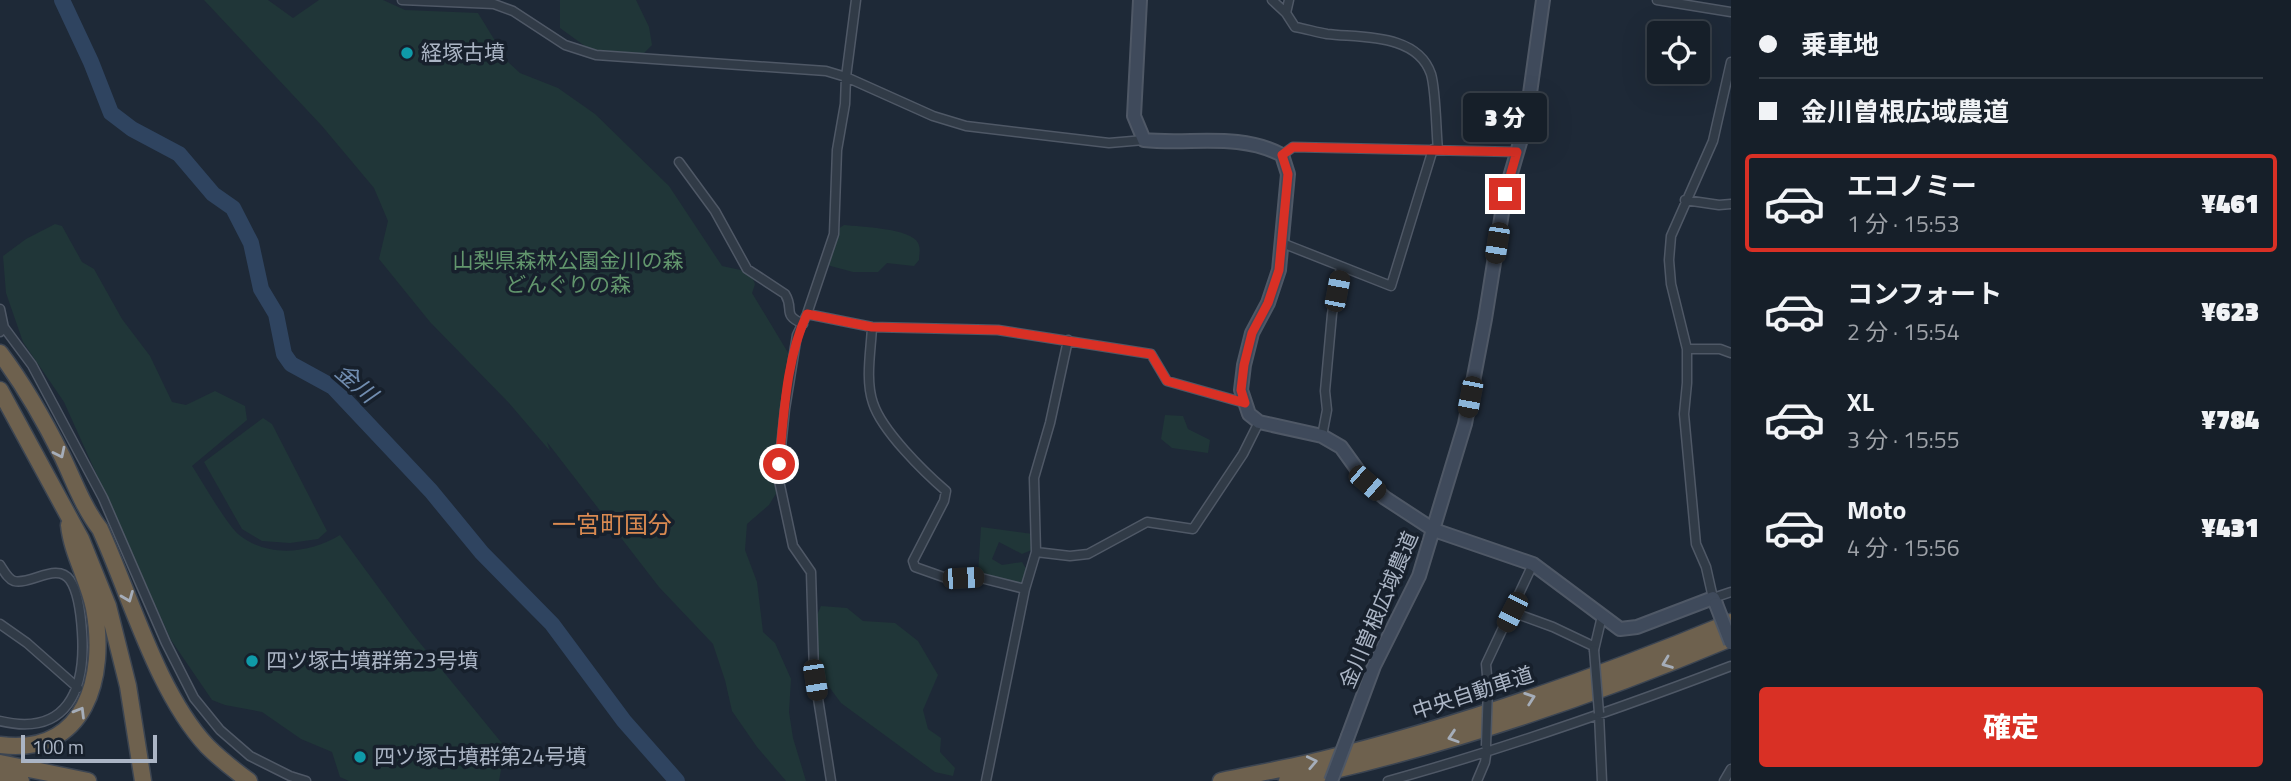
<!DOCTYPE html>
<html lang="ja">
<head>
<meta charset="utf-8">
<style>
  body { margin:0; font-family:"Titillium Web","Noto Sans JP",sans-serif; background:#232c35; color:#f1f3f6; height:100vh; display:flex; flex-direction:column; font-size:26px; white-space:nowrap }
  * { box-sizing:border-box; margin:0 }
  p { font-size:23px; color:#9ea2a8 }
  .icon { flex:none; width:38px; height:38px; fill:none; stroke:currentColor; stroke-width:2; stroke-linecap:round; stroke-linejoin:round }
  .map { position:relative; flex:1; overflow:hidden }
  .panel { display:flex; flex-direction:column; background:#161f29; width:560px }
  .panel>* { flex:none }
  .banner { display:grid; align-content:center; height:154px; padding:0 28px; background:#161f29 }
  .controls { position:absolute; left:1647px; top:21px; display:grid; gap:14px }
  .controls a { display:grid; place-items:center; width:63px; height:63px; border-radius:7px; background:#161f29; box-shadow:0 7px 28px #0002,0 0 0 2px #353d46; font-size:35px }
  .scale { position:absolute; left:21px; bottom:18px; width:136px; box-sizing:border-box; padding-left:7px; border:4px solid #abb5c5; border-top:0; font-size:19px; line-height:24px; white-space:nowrap; color:#abb5c5; -webkit-text-stroke:5px #17202c; paint-order:stroke }
  .end { position:absolute; width:32px; height:32px; margin:-16px; border:9px solid #d93025; background:#fff; box-shadow:0 0 0 4px #fff }
  .from { border-radius:50% }
  .bubble { position:absolute; height:49px; border-radius:7px; background:#161f29; box-shadow:0 7px 28px #0002,0 0 0 2px #353d46; font-size:23px; font-weight:800; line-height:49px; text-align:center }
  .car { position:absolute; width:21px; height:42px; margin:-21px -10px; border-radius:9px; box-shadow:0 0 5px 2px #0007; background:linear-gradient(#222 24%,#8ab4d8 0 40%,#222 0 76%,#8ab4d8 0 86%,#222 0) }
  .banner b { display:flex; align-items:center; gap:24px; height:66px; font-size:26px }
  .banner b+b { border-top:2px solid #353d46 }
  .banner i { width:18px; height:18px; background:#f1f3f6 }
  ul { padding:0; list-style:none }
  li { display:flex; align-items:center; gap:21px; height:98px; margin:0 14px 10px; padding:0 14px; border:4px solid transparent; border-radius:7px }
  li div { flex:1 }
  li b { display:block; font-size:26px }
  li em { font-style:normal; font-weight:800 }
  li.selected { border-color:#d93025 }
  li>.icon { width:63px; height:63px; stroke-width:1.5 }
  .cta { display:flex; gap:14px; margin-top:auto; padding:14px 28px }
  .cta a { flex:1; height:80px; border-radius:7px; background:#d93025; color:#fff; font-size:28px; font-weight:800; line-height:80px; text-align:center }
  main { display:flex; flex:1; min-height:0 }
  .map>svg:first-child { display:block }
  .green { fill:#203638 }
  .lines { fill:none; stroke-linecap:round; stroke-linejoin:round }
  .river { stroke:#2f4460; stroke-width:16 }
  .street-casing { stroke:#4f5866; stroke-width:11 }
  .secondary-casing { stroke:#4f5866; stroke-width:16 }
  .highway-casing { stroke:#3c4552; stroke-width:19 }
  .street { stroke:#313b47; stroke-width:8 }
  .secondary { stroke:#3f4a5b; stroke-width:12 }
  .highway { stroke:#6e614e; stroke-width:16 }
  .street-bridge-casing { stroke:#4f5866; stroke-width:11; stroke-linecap:butt }
  .secondary-bridge-casing { stroke:#4f5866; stroke-width:16; stroke-linecap:butt }
  .street-bridge { stroke:#313b47; stroke-width:8 }
  .secondary-bridge { stroke:#3f4a5b; stroke-width:12 }
  .oneway { stroke:#a5adb9 }
  .route { stroke:#d93025; stroke-width:9 }
  .culture-dot { fill:#0f9aa8; stroke:#17202c; stroke-width:2.5 }
  .labels { text-anchor:middle; stroke-width:7; stroke-linejoin:round; paint-order:stroke }
  .poi-label { font-size:21px; fill:#abb5c5; stroke:#17202c; text-anchor:start }
  .park-label { font-size:21px; fill:#62966d; stroke:#17202c }
  .street-label { font-size:21px; fill:#abb5c5; stroke:#17202c }
  .water-label { font-size:23px; font-style:italic; fill:#718db0; stroke:#17202c }
  .quarter-label { font-size:24px; fill:#da8a51; stroke:#17202c }
</style>
</head>
<body>
<main>
<div class="map">
<svg width="1731" height="781" viewBox="0 0 1731 781">
  <rect width="100%" height="100%" fill="#1e2937"/>
  <path class="green" d="M204,0H268L293,18L319,0H383L405,10L478,13L508,62L520,73L558,88L595,114L669,186L722,266L750,272L755,284L752,293L790,356L791,403L779,425L777,492L769,505L747,524L745,550L757,582L763,632L775,643L791,679L789,712L793,738L806,781H786L757,747L732,711L725,680L713,644L659,587L547,442L550,451L509,403L430,322L379,259L388,221L374,188L322,126Z
    M560,0H636L649,27L652,45L642,55L589,49L560,28Z
    M55,224L62,226L82,262L94,269L122,319L150,356L172,402L186,405L215,391L245,406L247,420L192,466C202,481 226,523 238,534C268,559 310,553 340,535L411,632L505,747L499,781H349L340,777L332,752L301,739L262,712L225,705L212,700L171,640L64,402L23,342L6,293L3,256L26,239Z
    M844,225C860,227 911,228 918,243C921,248 919,255 919,260L914,266L887,263L878,272H853L827,265L838,229Z
    M1165,415L1183,416L1188,429L1210,440L1208,453L1172,448L1161,439Z
    M263,418L272,424L327,531L318,539L290,543L262,541L242,529L204,462Z
    M981,527L1033,534L1034,549L1022,554L999,542L992,559L1002,565L1022,562L1027,570L1024,582L1014,583L978,574Z
    M821,606L847,608L863,621L895,623L918,641L938,675L923,710L928,729L941,738L940,752L955,768L953,776L935,772L841,703L824,680L818,661L817,615Z"/>
  <g class="lines">
    <path class="river" d="M62,0L91,62L111,113L132,129L179,154L213,194L233,208L251,243L261,289L276,314L284,354L291,364L333,387L431,491L482,553L552,624L624,721L677,781"/>
    <defs>
      <path id="street" d="M402,0L494,4L513,11L565,45L596,55L826,71L846,77L933,116L966,126L1109,143L1144,140
        M1272,0L1286,13L1295,27C1306,29 1316,32 1327,34C1361,38 1417,33 1431,74C1436,91 1436,130 1438,150
        M1657,0L1731,12
        M1286,13L1289,0
        M1731,62L1713,141L1671,236L1669,260L1671,284L1687,349V383L1684,414L1696,544L1706,567L1713,598L1731,592
        M1282,155L1293,147L1517,152
        M679,162L715,211L747,269L785,294C795,310 781,314 803,324
        M1685,200L1719,205L1731,204
        M1282,243L1391,286L1433,149
        M0,309L4,328L0,332
        M807,314L872,327L998,330L1151,354L1167,381L1245,403
        M0,322L32,365L103,498L166,643L194,698L220,730L250,756L290,776L306,781
        M872,327C871,350 865,380 873,403C882,431 924,472 946,491L944,501L913,561L915,567L949,579L977,577L1025,589
        M1687,349H1720L1731,353
        M1322,436L1327,410L1325,391L1332,314L1341,267
        M1036,552L1070,556L1088,554L1147,522L1193,529L1243,454L1259,422
        M0,565C4,571 8,579 14,581C31,585 57,562 70,580C79,593 81,616 82,632C86,690 67,737 0,721
        M1512,612L1553,627L1593,646
        M0,624L27,643L78,688
        M1594,650L1602,616
        M1488,687L1486,664L1533,564
        M1599,714L1602,781
        M831,781L814,673L811,572L793,546L778,476L785,409L797,335L807,314L834,234L837,150L845,104L846,77L856,0
        M986,781L1025,589L1036,552L1034,478L1050,423L1068,340
        M1388,781C1504,749 1618,709 1731,666
        M1477,781L1485,762L1487,749
        M1724,781L1731,769"/>
      <path id="secondary" d="M1140,0L1134,116L1144,140C1190,145 1239,132 1282,155L1288,174L1279,270L1268,303L1252,333L1244,365L1241,390L1249,414L1259,422L1322,436L1341,447L1367,483L1385,498L1434,530L1533,564L1620,629L1637,627L1713,598L1716,604
        M1348,736L1374,666L1419,576L1465,424L1485,319L1505,194L1526,122L1543,0"/>
      <path id="highway" d="M0,353C24,385 44,420 62,456C74,481 83,507 100,529C131,597 157,692 207,746C220,759 234,770 249,781
        M0,390L81,539L108,606L128,686L143,781
        M0,745C86,756 107,677 94,608C88,579 72,554 69,525
        M0,763L88,781
        M0,776L21,781
        M1221,781C1254,774 1288,768 1321,760C1461,726 1598,677 1731,622
        M1287,781C1436,749 1591,697 1731,638"/>
    </defs>
    <use href="#street" class="street-casing"/>
    <use href="#secondary" class="secondary-casing"/>
    <use href="#highway" class="highway-casing"/>
    <use href="#street" class="street"/>
    <use href="#secondary" class="secondary"/>
    <use href="#highway" class="highway"/>
    <defs>
      <path id="street-bridge" d="M1594,650L1599,713
        M1486,746L1488,687"/>
      <path id="secondary-bridge" d="M1716,604L1731,643
        M1331,781L1348,736"/>
    </defs>
    <use href="#street-bridge" class="street-bridge-casing"/>
    <use href="#secondary-bridge" class="secondary-bridge-casing"/>
    <use href="#street-bridge" class="street-bridge"/>
    <use href="#secondary-bridge" class="secondary-bridge"/>
  </g>
  <defs><path id="oneway-chevron" d="M-2-3.5L2.5 0L-2 3.5" fill="none" stroke-width="1.6" stroke-linecap="round" stroke-linejoin="round" transform="scale(1.75)"/></defs>
  <g class="oneway">
    <use href="#oneway-chevron" transform="translate(60 453) rotate(64)"/>
    <use href="#oneway-chevron" transform="translate(128 597) rotate(68)"/>
    <use href="#oneway-chevron" transform="translate(1667 663) rotate(159)"/>
    <use href="#oneway-chevron" transform="translate(1530 698) rotate(-19)"/>
    <use href="#oneway-chevron" transform="translate(80 712) rotate(-59)"/>
    <use href="#oneway-chevron" transform="translate(1453 737) rotate(162)"/>
    <use href="#oneway-chevron" transform="translate(1312 762) rotate(-12)"/>
  </g>
  <g class="lines">
    <path class="route" d="M779,464C784,414 786,359 807,314L872,327L998,330L1151,354L1167,381L1245,403L1241,390L1244,365L1252,333L1268,303L1279,270L1288,174L1282,155L1293,147L1517,152L1505,194"/>
  </g>
  <g class="culture-dot">
    <circle cx="407" cy="53" r="7"/>
    <circle cx="252" cy="661" r="7"/>
    <circle cx="360" cy="757" r="7"/>
  </g>
  <g class="labels">
    <g class="poi-label">
      <text x="421" y="60">経塚古墳</text>
      <text x="266" y="668">四ツ塚古墳群第23号墳</text>
      <text x="374" y="764">四ツ塚古墳群第24号墳</text>
    </g>
    <g class="park-label">
      <text x="568" y="268">山梨県森林公園金川の森<tspan x="568" dy="24">どんぐりの森</tspan></text>
    </g>
    <g class="street-label">
      <text transform="translate(1379 610) rotate(-67)" y="7">金川曽根広域農道</text>
      <text transform="translate(1473 693) rotate(-18)" y="7">中央自動車道</text>
    </g>
    <g class="water-label">
      <text transform="translate(356 383) rotate(41)" y="8">金川</text>
    </g>
    <g class="quarter-label">
      <text x="612" y="533">一宮町国分</text>
    </g>
  </g>
</svg>
<div class="controls">
<a><svg class="icon" aria-label="locate" viewBox="0 0 24 24"><circle cx="12" cy="12" r="6"/><path d="M12 2v4M12 18v4M2 12h4M18 12h4"/></svg></a>
</div>
<div class="scale">100 m</div>
<i class="end from" style="left:779px;top:464px"></i>
<i class="end" style="left:1505px;top:194px"></i>
<div class="bubble" style="left:1463px;top:93px;width:84px">3 分</div>
<i class="car" style="left:1497px;top:243px;rotate:189deg"></i>
<i class="car" style="left:1337px;top:291px;rotate:11deg"></i>
<i class="car" style="left:1470px;top:397px;rotate:191deg"></i>
<i class="car" style="left:1367px;top:483px;rotate:131deg"></i>
<i class="car" style="left:963px;top:578px;rotate:87deg"></i>
<i class="car" style="left:1512px;top:612px;rotate:207deg"></i>
<i class="car" style="left:815px;top:680px;rotate:171deg"></i>
</div>
<section class="panel">
<div class="banner">
<b><i class="from"></i>乗車地</b>
<b><i></i>金川曽根広域農道</b>
</div>
<ul>
<li class="selected"><svg class="icon" aria-label="car" viewBox="0 0 24 24"><path d="M5 17H2v-5l4-1 3-4h7l3 4 3 1v5h-3M9 17h6M6 11h13"/><circle cx="7" cy="17" r="2"/><circle cx="17" cy="17" r="2"/></svg><div><b>エコノミー</b><p>1 分 · 15:53</p></div><em>¥461</em></li>
<li><svg class="icon" aria-label="car" viewBox="0 0 24 24"><path d="M5 17H2v-5l4-1 3-4h7l3 4 3 1v5h-3M9 17h6M6 11h13"/><circle cx="7" cy="17" r="2"/><circle cx="17" cy="17" r="2"/></svg><div><b>コンフォート</b><p>2 分 · 15:54</p></div><em>¥623</em></li>
<li><svg class="icon" aria-label="car" viewBox="0 0 24 24"><path d="M5 17H2v-5l4-1 3-4h7l3 4 3 1v5h-3M9 17h6M6 11h13"/><circle cx="7" cy="17" r="2"/><circle cx="17" cy="17" r="2"/></svg><div><b>XL</b><p>3 分 · 15:55</p></div><em>¥784</em></li>
<li><svg class="icon" aria-label="car" viewBox="0 0 24 24"><path d="M5 17H2v-5l4-1 3-4h7l3 4 3 1v5h-3M9 17h6M6 11h13"/><circle cx="7" cy="17" r="2"/><circle cx="17" cy="17" r="2"/></svg><div><b>Moto</b><p>4 分 · 15:56</p></div><em>¥431</em></li>
</ul>
<div class="cta"><a>確定</a></div>
</section>
</main>
</body>
</html>
